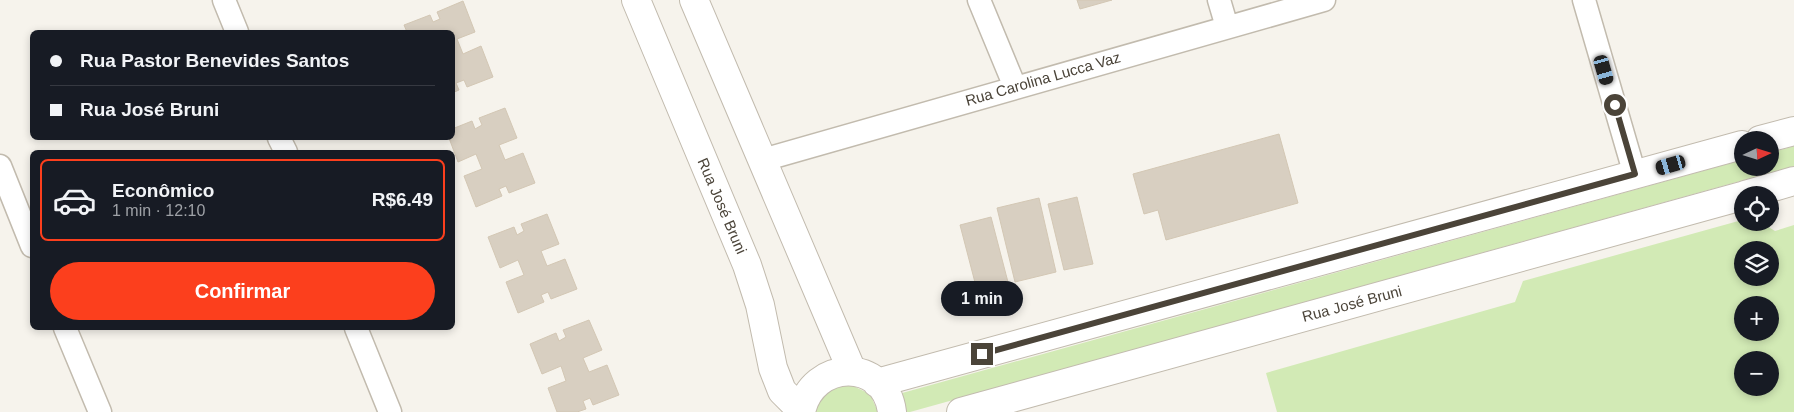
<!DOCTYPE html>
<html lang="pt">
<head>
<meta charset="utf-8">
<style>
  body { margin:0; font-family:Arial,sans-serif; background:#242831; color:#f1f3f6; height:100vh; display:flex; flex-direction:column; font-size:19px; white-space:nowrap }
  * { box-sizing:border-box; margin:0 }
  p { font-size:16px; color:#9ea1a6 }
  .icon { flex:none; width:28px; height:28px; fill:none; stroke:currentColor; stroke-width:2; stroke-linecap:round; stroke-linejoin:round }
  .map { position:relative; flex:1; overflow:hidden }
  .drawer { position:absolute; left:30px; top:150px; width:425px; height:180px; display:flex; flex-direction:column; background:#171b24; border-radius:8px; box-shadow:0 2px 8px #0003 }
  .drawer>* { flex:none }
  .hud { position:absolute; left:30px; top:30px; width:425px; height:110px; border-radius:8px; box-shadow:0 2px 8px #0003; display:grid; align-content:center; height:110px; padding:0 20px; background:#171b24 }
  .needle { width:32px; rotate:86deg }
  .controls { position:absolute; left:1734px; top:131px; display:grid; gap:10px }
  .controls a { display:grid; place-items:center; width:45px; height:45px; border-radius:50%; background:#171b24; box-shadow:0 2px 8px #0003; font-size:25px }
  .end { position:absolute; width:22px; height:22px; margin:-11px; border:6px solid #4b4439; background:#fff; box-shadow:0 0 0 2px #fff }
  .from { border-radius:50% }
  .bubble { position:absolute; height:35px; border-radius:18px; background:#171b24; box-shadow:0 2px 8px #0003; font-size:16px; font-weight:700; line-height:35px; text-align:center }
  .car { position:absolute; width:15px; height:30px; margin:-15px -8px; border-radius:6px; box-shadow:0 0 4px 1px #0007; background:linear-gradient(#222 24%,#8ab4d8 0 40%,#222 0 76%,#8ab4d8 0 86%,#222 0) }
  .hud b { display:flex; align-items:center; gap:18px; height:48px; font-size:19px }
  .hud b+b { border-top:1px solid #363941 }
  .hud i { width:12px; height:12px; background:#f1f3f6 }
  ul { padding:9px 0 0; list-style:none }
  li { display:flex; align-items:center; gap:15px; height:82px; margin:0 10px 8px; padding:0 10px; border:2px solid #363941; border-radius:8px }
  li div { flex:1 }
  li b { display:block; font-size:19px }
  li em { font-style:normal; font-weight:700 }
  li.on { border-color:#fc3f1d }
  li>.icon { width:45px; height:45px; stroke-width:1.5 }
  .action { display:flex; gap:10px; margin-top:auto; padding:10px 20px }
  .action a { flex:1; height:58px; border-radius:30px; background:#fc3f1d; color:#fff; font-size:20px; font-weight:700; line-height:58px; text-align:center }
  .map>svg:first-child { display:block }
  .green { fill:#d2eab5; fill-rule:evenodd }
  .building { fill:#d8cfc1; stroke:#d3c7b4 }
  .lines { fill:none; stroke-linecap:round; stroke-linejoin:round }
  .minor-casing { stroke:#c2bbae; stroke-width:25 }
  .tertiary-casing { stroke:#c2bbae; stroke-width:30 }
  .minor { stroke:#fff; stroke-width:22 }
  .tertiary { stroke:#fff; stroke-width:28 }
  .route { stroke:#4b4439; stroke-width:6 }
  .labels { text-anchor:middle; stroke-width:4.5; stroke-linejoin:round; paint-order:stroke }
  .street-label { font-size:15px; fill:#4b4439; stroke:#fff }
</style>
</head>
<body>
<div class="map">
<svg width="1794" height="412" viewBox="0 0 1794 412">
  <rect width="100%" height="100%" fill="#f6f3ec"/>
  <path class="green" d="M1794,146V166L910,412H899L895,395L1742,160V168H1770V153Z
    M1742,220V222L1762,223L1775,231L1794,225V412H1277L1266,373L1515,302L1523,281ZM1742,250H1770V278H1742ZM1742,305H1770V332H1742ZM1742,360H1770V388H1742Z
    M851,385L870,394L878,412H814C819,391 832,388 851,385Z"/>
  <path class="building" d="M1077,0H1112L1080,9Z
    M463,1L475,32L457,39L463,54L481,46L493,77L467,87L464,80L456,83L459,90L452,93V32H407L404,25L430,15L433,22L440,19L437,12Z
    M505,108L517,138L499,145L505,160L523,153L535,183L509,193L506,186L499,189L502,196L476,207L464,176L482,169L476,154L458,162L449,138H452V129L472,121L475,129L482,125L479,118Z
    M1279,134L1298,203L1166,240L1158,210L1144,214L1133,174Z
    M1077,197L1093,264L1064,270L1048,204Z
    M1039,198L1056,272L1015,282L997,208Z
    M547,214L559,244L541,251L547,266L565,259L577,289L551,299L548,292L541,295L544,302L518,313L506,282L524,275L518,260L500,268L488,237L514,227L517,235L524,231L521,224Z
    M991,217L1009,286L978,294L960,225Z
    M589,320L602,350L583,358L589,372L607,365L619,395L593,405L590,398L583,401L586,409L577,412H557L548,388L566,381L561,366L542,374L530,344L556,333L559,341L566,337L563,330Z"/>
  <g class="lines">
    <defs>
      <path id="minor" d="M224,0L237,32
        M979,0L1015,87
        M1219,0L1227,27
        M1584,0L1635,175
        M279,138L286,152
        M763,160L1324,0
        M0,166L32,246
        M65,328L100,412
        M356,328L390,412"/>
      <path id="tertiary" d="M636,0L747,265L760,305L773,368L782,391L801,410
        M694,0L852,371
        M1760,140L1794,131
        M1745,195L1794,181
        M877,383L1742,145
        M801,412C812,359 885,357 892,412
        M961,412L1742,196"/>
    </defs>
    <use href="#minor" class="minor-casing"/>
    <use href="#tertiary" class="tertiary-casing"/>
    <use href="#minor" class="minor"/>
    <use href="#tertiary" class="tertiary"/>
  </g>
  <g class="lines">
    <path class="route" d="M982,354L1635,174L1615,105"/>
  </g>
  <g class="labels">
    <g class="street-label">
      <text transform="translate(1043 79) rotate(-16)" y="5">Rua Carolina Lucca Vaz</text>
      <text transform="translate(722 206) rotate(67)" y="5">Rua José Bruni</text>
      <text transform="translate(1352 304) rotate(-15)" y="5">Rua José Bruni</text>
    </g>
  </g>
</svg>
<div class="controls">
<a><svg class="needle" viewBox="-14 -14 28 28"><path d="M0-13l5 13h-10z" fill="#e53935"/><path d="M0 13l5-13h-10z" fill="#9ea1a6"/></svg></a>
<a><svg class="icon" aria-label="locate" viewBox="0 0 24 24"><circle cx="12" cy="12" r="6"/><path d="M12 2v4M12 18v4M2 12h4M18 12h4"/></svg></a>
<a><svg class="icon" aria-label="layers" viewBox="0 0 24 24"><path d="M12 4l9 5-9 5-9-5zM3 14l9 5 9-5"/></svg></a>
<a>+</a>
<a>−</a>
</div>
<i class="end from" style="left:1615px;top:105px"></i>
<i class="end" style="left:982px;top:354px"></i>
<div class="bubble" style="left:941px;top:281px;width:82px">1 min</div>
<i class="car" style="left:1604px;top:70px;rotate:164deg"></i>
<i class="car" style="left:1671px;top:165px;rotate:254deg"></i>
<div class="hud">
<b><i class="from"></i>Rua Pastor Benevides Santos</b>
<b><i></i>Rua José Bruni</b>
</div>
<section class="drawer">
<ul>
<li class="on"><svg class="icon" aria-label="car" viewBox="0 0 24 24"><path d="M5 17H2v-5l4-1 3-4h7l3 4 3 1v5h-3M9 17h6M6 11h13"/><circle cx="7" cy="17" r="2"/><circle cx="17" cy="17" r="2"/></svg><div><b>Econômico</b><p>1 min · 12:10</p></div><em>R$6.49</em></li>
</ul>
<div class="action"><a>Confirmar</a></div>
</section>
</div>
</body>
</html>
